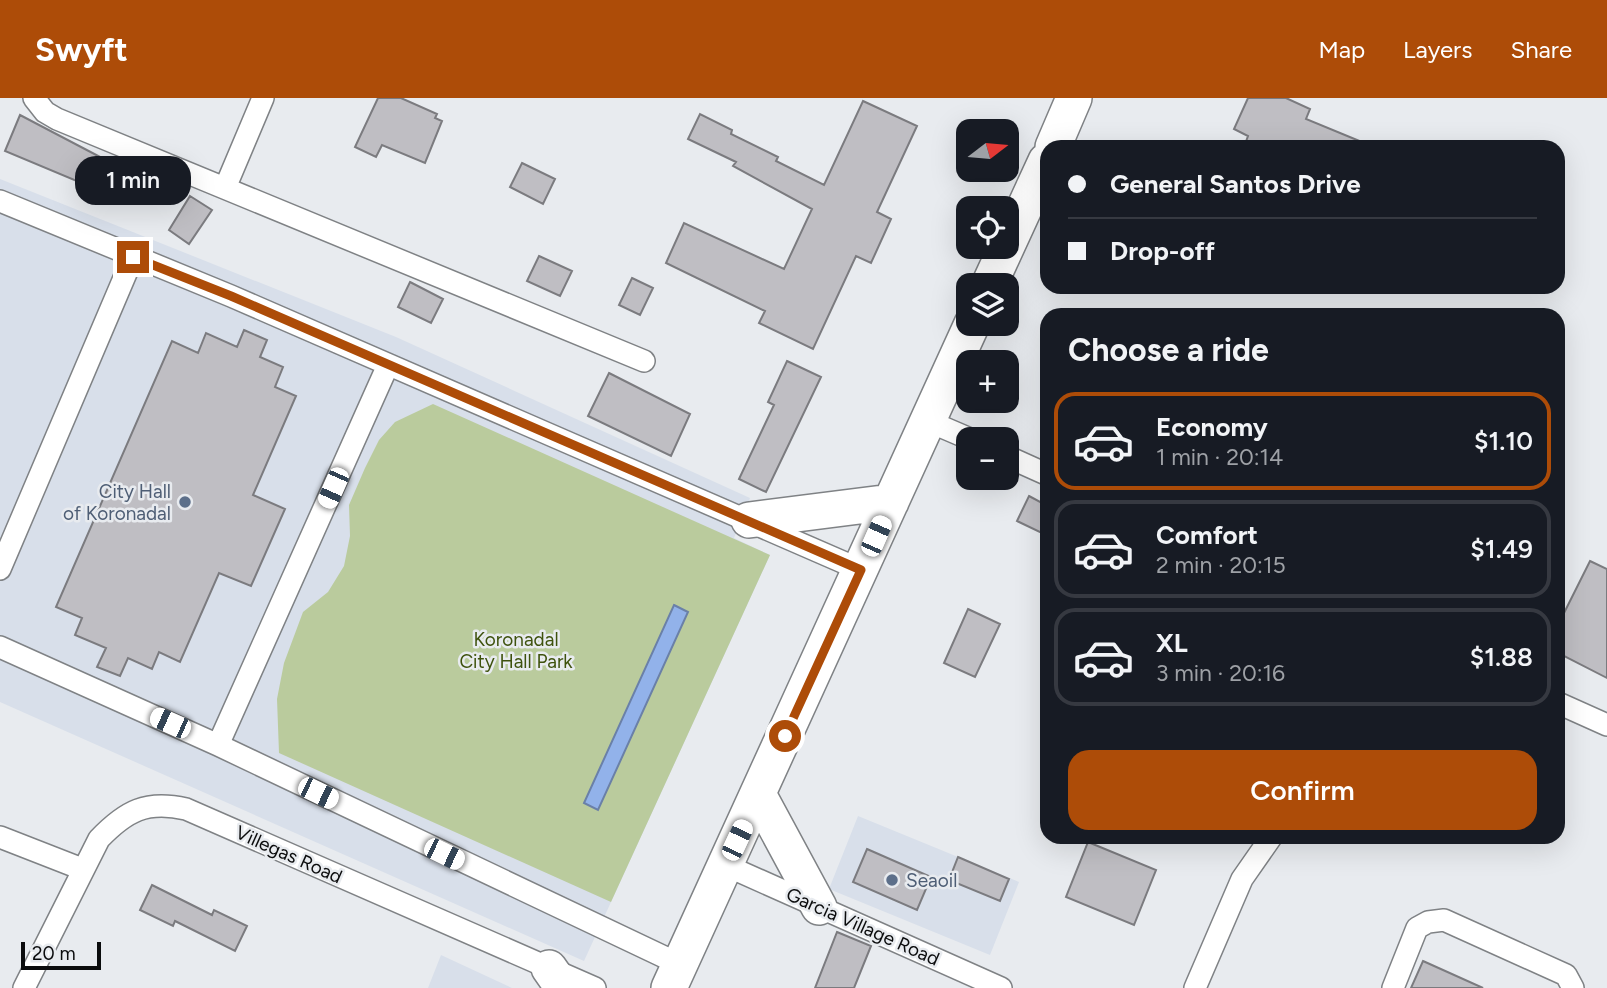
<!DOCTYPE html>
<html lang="en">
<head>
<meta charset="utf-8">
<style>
  body { margin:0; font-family:Figtree,sans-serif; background:#242831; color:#f1f3f6; height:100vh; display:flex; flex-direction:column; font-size:26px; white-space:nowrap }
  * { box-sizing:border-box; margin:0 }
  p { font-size:23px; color:#9ea1a6 }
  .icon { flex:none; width:38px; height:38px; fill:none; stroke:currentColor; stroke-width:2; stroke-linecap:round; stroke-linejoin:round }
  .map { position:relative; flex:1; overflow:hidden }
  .sheet { position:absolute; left:1040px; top:210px; width:525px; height:536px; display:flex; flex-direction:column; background:#171b24; border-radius:21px; box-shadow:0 7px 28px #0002 }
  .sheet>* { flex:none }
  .guide { position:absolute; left:1040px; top:42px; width:525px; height:154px; border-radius:21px; box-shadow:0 7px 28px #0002; display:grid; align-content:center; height:154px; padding:0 28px; background:#171b24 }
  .needle { width:46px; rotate:74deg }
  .buttons { position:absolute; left:956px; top:21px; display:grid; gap:14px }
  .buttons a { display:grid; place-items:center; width:63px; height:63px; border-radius:14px; background:#171b24; box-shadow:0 7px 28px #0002; font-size:35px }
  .scale { position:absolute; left:21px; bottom:18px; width:80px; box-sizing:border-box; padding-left:7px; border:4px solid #0b0c0d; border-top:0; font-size:19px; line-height:24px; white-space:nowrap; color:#0b0c0d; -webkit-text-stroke:5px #e8ebef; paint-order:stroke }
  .end { position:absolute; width:32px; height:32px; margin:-16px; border:9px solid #ad4c08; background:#fff; box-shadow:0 0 0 4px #fff }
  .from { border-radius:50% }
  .bubble { position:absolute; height:49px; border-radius:21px; background:#171b24; box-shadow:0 7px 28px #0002; font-size:23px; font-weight:600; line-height:49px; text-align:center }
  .car { position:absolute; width:21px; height:42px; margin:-21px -10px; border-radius:9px; box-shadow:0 0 5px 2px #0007; background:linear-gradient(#fff 24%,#345 0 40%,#fff 0 76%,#345 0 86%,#fff 0) }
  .guide b { display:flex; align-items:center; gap:24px; height:66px; font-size:26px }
  .guide b+b { border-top:2px solid #363941 }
  .guide i { width:18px; height:18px; background:#f1f3f6 }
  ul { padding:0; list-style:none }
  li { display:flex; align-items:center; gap:21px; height:98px; margin:0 14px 10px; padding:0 14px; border:4px solid #363941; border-radius:21px }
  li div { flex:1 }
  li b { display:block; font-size:26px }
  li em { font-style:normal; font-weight:600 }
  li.active { border-color:#ad4c08 }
  li>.icon { width:63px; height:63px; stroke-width:1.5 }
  h2 { padding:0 28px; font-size:32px; line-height:84px }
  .button { display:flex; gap:14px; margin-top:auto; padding:14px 28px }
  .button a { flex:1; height:80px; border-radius:21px; background:#ad4c08; color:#fff; font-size:28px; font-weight:600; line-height:80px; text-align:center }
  header { display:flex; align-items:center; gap:42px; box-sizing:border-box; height:98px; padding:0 35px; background:#ad4c08; color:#fff }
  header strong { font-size:33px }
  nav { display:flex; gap:38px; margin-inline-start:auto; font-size:24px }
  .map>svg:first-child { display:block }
  .built { fill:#d8dfea }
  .green { fill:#bacb9d }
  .water { fill:#92b2ea; stroke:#6a80a8; stroke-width:2 }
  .building { fill:#bfbec3; stroke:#7b7b7f; stroke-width:2 }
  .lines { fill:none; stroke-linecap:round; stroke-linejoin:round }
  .minor-casing { stroke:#7f8285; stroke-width:24 }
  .trunk-casing { stroke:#7f8285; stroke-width:38 }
  .minor { stroke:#fff; stroke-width:21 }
  .trunk { stroke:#fff; stroke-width:35 }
  .route { stroke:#ad4c08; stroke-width:9 }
  .service-dot { fill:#5c6f8a; stroke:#e8ebef; stroke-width:2.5 }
  .labels { text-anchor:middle; stroke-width:5; stroke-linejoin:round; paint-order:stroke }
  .service-label { font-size:19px; fill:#4e5e75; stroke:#e8ebef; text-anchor:end }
  .park-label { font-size:19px; fill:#3e520d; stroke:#e8ebef }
  .street-label { font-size:19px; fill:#0b0c0d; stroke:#e8ebef }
</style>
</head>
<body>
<header>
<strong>Swyft</strong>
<nav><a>Map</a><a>Layers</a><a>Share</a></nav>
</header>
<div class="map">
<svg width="1607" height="890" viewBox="0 0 1607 890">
  <rect width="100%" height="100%" fill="#e8ebef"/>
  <path class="built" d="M0,81L396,239L750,400L734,440L770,457L584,863L0,604Z
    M858,718L1019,784L990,857L829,791Z
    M441,857L512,890H428Z"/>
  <path class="green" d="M433,306L770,457L611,804L279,655L277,601L284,565L303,514L328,494L344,468L350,438L349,407L365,370L379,342L395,324Z"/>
  <path class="water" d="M674,507L688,514L598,712L584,705Z"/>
  <path class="building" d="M378,0H401L437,16L435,20L442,23L425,65L382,47L376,59L355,49Z
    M1248,0H1286L1310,11L1306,21L1374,49H1244L1248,38L1234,31Z
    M863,3L917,28L877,114L891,121L871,165L856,158L813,251L759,225L765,213L666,165L684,125L784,171L812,111L733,68L736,64L688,41L700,16L732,32L731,36L778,59L776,63L824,87Z
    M20,17L104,61L91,89L5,53Z
    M522,65L555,81L543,106L510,89Z
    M190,98L212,112L189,146L169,132Z
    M539,158L572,173L560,198L527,183Z
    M632,180L653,190L640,217L619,207Z
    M410,184L443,201L431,225L398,209Z
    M244,232L267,242L260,259L283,269L275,289L296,298L253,397L285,411L251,488L219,475L180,564L159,554L152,571L128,560L120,578L97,569L106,550L75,537L82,520L56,509L172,243L198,255L206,235L237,249Z
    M787,263L821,279L766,394L739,381L774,307L768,304Z
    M609,275L690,316L671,358L588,318Z
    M1029,398L1046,407V437L1017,423Z
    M1590,463L1607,471V580L1558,555V527Z
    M968,511L1000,526L975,579L944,565Z
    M1088,744L1156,772L1134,827L1066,799Z
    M867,751L931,779L917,812L853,784Z
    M958,759L1009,781L1000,803L949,782Z
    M152,787L212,817L214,812L247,828L235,853L175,823L173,828L140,812Z
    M837,834L871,848L854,890H815Z
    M1423,863L1483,890H1411Z"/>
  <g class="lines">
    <defs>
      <path id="minor" d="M34,0L45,14L57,21L644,263
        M225,90L263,0
        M0,103L231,198L861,472
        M928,323L970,341
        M1006,358L1046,376
        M0,471L133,159
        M0,549L218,647L679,866
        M1558,605L1607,627
        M218,647L388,267
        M0,739L82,771
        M725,767L1001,890
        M24,890L99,741C126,713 146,702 186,711L595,890
        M1195,890L1242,781L1272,738
        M1393,890L1417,830L1428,824L1444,822L1566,877L1573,890"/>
      <path id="trunk" d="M1053,49L1074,0
        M989,187L1046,63
        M749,422L891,404
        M758,696L819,809
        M549,870L563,890
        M669,890L972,226"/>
    </defs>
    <use href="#minor" class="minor-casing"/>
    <use href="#trunk" class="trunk-casing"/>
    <use href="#minor" class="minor"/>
    <use href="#trunk" class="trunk"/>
  </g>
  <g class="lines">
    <path class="route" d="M133,159L231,198L861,472L785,638"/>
  </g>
  <g class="service-dot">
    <circle cx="185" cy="404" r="7"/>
    <circle cx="892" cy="782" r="7"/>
  </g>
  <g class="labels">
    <g class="service-label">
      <text x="171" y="400">City Hall<tspan x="171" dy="22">of Koronadal</tspan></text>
      <text x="906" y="789" text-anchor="start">Seaoil</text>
    </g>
    <g class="park-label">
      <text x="516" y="548">Koronadal<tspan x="516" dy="22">City Hall Park</tspan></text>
    </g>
    <g class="street-label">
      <text transform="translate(289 756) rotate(24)" y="7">Villegas Road</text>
      <text transform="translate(863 828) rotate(24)" y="7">Garcia Village Road</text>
    </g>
  </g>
</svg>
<div class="buttons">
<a><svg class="needle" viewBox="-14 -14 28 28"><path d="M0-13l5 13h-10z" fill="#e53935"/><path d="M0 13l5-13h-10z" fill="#9ea1a6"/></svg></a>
<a><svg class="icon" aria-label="locate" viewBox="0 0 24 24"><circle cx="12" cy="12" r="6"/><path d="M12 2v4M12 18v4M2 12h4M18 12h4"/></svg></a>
<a><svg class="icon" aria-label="layers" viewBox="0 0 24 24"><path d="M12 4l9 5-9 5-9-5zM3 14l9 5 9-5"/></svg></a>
<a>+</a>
<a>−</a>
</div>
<div class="scale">20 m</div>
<i class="end from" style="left:785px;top:638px"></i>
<i class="end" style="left:133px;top:159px"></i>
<div class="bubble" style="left:75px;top:58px;width:116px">1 min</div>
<i class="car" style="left:333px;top:390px;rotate:204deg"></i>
<i class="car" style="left:876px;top:438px;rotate:24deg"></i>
<i class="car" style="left:170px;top:625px;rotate:294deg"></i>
<i class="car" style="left:318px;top:695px;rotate:116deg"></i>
<i class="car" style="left:737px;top:742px;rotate:25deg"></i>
<i class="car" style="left:444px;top:756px;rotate:116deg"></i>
<div class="guide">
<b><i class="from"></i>General Santos Drive</b>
<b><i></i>Drop-off</b>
</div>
<section class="sheet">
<h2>Choose a ride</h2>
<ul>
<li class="active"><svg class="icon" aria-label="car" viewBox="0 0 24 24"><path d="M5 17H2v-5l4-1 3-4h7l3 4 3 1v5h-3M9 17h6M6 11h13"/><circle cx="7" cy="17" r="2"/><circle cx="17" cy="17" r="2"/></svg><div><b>Economy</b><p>1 min · 20:14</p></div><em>$1.10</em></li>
<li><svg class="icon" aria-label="car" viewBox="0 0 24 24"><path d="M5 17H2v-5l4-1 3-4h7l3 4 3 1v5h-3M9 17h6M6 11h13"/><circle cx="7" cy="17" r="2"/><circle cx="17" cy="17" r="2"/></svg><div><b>Comfort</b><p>2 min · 20:15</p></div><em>$1.49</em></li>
<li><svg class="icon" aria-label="car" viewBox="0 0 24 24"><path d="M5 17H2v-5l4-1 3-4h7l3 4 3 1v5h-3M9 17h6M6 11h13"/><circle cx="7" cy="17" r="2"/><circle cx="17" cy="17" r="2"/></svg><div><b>XL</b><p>3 min · 20:16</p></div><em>$1.88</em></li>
</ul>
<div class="button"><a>Confirm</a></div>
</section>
</div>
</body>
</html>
